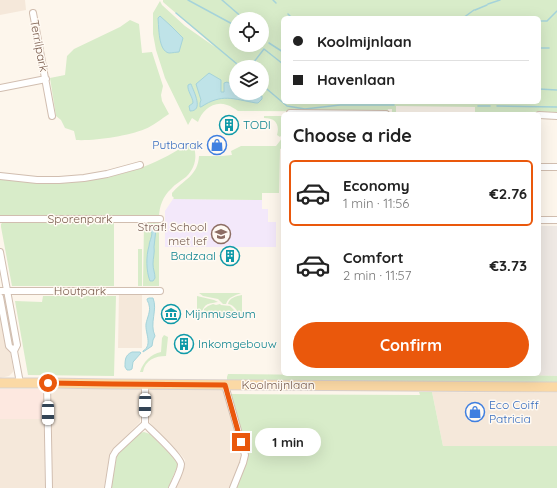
<!DOCTYPE html>
<html lang="en">
<head>
<meta charset="utf-8">
<style>
  body { margin:0; font-family:Quicksand,sans-serif; background:#f6f6f6; color:#222; height:100vh; display:flex; flex-direction:column; font-size:15px; white-space:nowrap }
  * { box-sizing:border-box; margin:0 }
  p { font-size:13px; color:#767676 }
  .icon { flex:none; width:22px; height:22px; fill:none; stroke:currentColor; stroke-width:2; stroke-linecap:round; stroke-linejoin:round }
  .map { position:relative; flex:1; overflow:hidden }
  .details { position:absolute; left:281px; top:112px; width:260px; height:264px; display:flex; flex-direction:column; background:#fff; border-radius:6px; box-shadow:0 4px 16px #0002 }
  .details>* { flex:none }
  .banner { position:absolute; left:281px; top:16px; width:260px; height:88px; border-radius:6px; box-shadow:0 4px 16px #0002; display:grid; align-content:center; height:88px; padding:0 12px; background:#fff }
  .buttons { position:absolute; left:229px; top:12px; display:grid; gap:8px }
  .buttons a { display:grid; place-items:center; width:40px; height:40px; border-radius:50%; background:#fff; box-shadow:0 4px 16px #0002; font-size:20px }
  .end { position:absolute; width:18px; height:18px; margin:-9px; border:5px solid #ea580c; background:#fff; box-shadow:0 0 0 2px #fff }
  .from { border-radius:50% }
  .bubble { position:absolute; height:28px; border-radius:14px; background:#fff; box-shadow:0 4px 16px #0002; font-size:13px; font-weight:700; line-height:28px; text-align:center }
  .car { position:absolute; width:12px; height:24px; margin:-12px -6px; border-radius:5px; box-shadow:0 0 3px 1px #0007; background:linear-gradient(#fff 24%,#345 0 40%,#fff 0 76%,#345 0 86%,#fff 0) }
  .banner b { display:flex; align-items:center; gap:14px; height:38px; font-size:15px }
  .banner b+b { border-top:1px solid #e0e0e0 }
  .banner i { width:10px; height:10px; background:#222 }
  ul { padding:0; list-style:none }
  li { display:flex; align-items:center; gap:12px; height:66px; margin:0 8px 6px; padding:0 4px; border:2px solid transparent; border-radius:6px }
  li div { flex:1 }
  li b { display:block; font-size:15px }
  li em { font-style:normal; font-weight:700 }
  li.on { border-color:#ea580c }
  li>.icon { width:36px; height:36px; stroke-width:1.5 }
  h2 { padding:0 12px; font-size:18px; line-height:48px }
  .primary-button { display:flex; gap:8px; margin-top:auto; padding:8px 12px }
  .primary-button a { flex:1; height:46px; border-radius:24px; background:#ea580c; color:#fff; font-size:16px; font-weight:700; line-height:46px; text-align:center }
  .map>svg:first-child { display:block }
  .residential { fill:#f5e8da }
  .commercial { fill:#fde8e0 }
  .industrial { fill:#efe9e4 }
  .education { fill:#f3e8fa }
  .green { fill:#d8ecc9; fill-rule:evenodd }
  .water { fill:#bfe3e8; stroke:#a5d3da }
  .lines { fill:none; stroke-linecap:round; stroke-linejoin:round }
  .stream { stroke:#a5d3da; stroke-width:1.5 }
  .minor-casing { stroke:#d1beb0; stroke-width:8 }
  .primary-casing { stroke:#dad1cd; stroke-width:11 }
  .minor { stroke:#fff; stroke-width:6 }
  .primary { stroke:#fbd9a5; stroke-width:9 }
  .route { stroke:#ea580c; stroke-width:5 }
  .labels { text-anchor:middle; stroke-width:3; stroke-linejoin:round; paint-order:stroke }
  .street-label { font-size:12px; fill:#7a5c4d; stroke:#fffaf3 }
  .culture-label { font-size:12px; fill:#0d838f; stroke:#fffaf3; text-anchor:start }
  .shop-label { font-size:12px; fill:#366cbe; stroke:#fffaf3; text-anchor:end }
  .education-label { font-size:12px; fill:#785e54; stroke:#fffaf3; text-anchor:end }
</style>
</head>
<body>
<div class="map">
<svg width="557" height="488" viewBox="0 0 557 488">
  <rect width="100%" height="100%" fill="#fdf6ec"/>
  <path class="residential" d="M0,0H25L26,10L0,15Z
    M119,293H142V348H118Z
    M0,307L10,351L13,368V372L9,376L0,378Z
    M52,389H142V404L140,405V422L110,453L104,488H50V391Z
    M147,389H221L222,390L225,394L242,453V459L230,488H176L185,465V460L182,456L150,423L149,419V404H147Z
    M432,392L557,393V446H443Z
    M0,419H44L45,488H0Z"/>
  <path class="commercial" d="M0,389H42L44,393V419H0Z"/>
  <path class="industrial" d="M539,226H557V376L520,375V374H539Z"/>
  <path class="education" d="M173,199L262,200V209H268V222H276V247H165V211Z"/>
  <path class="green" d="M163,0H557V113H475V107L396,106V112H392V109H388L387,112L238,111C235,109 231,106 227,105C214,100 202,110 198,122L192,118L188,125L165,78L156,50L153,34V13L160,1L162,5L185,26L215,47L163,2ZM283,18H539V102H283ZM236,19H262V45H236ZM236,67H262V93H236Z
    M130,20L139,24L142,53L152,52L163,86L161,95L162,101L169,114C161,119 153,126 145,129C128,136 95,141 76,140L74,131L65,128L61,120L56,116L50,78L65,75L67,56L74,49L120,27Z
    M264,116H283V133L280,137L277,135C280,124 275,118 264,118Z
    M283,137V148L280,149L279,193H262V200L173,199L174,198L172,196V193C183,180 198,176 199,156H222L232,155L231,151L241,146H276Z
    M192,142C198,155 196,167 186,177C181,181 175,184 171,189C163,196 159,207 159,217H7L6,215H0V179C48,186 97,183 143,167C160,161 176,151 192,142Z
    M2,223H114V286H12L1,227V224Z
    M144,223H159V286H143Z
    M138,249H142V286H138Z
    M199,293H241C235,296 229,296 226,304H223L218,299L203,296Z
    M242,295V316L245,317H240C238,311 234,305 228,304C229,298 236,296 242,295Z
    M43,296H116L114,376L28,375L15,301L42,302Z
    M197,296L214,300L218,302C207,304 204,303 201,316H197Z
    M213,304L216,305L220,304L221,305L230,306L236,312L238,318H227L204,316V309L208,306Z
    M164,335L168,337L166,356C155,356 145,360 143,372H140C143,362 151,354 161,352L162,338Z
    M228,374L324,375L325,374H388L390,375H402L401,374H462L463,376L520,375L557,376V382L227,380V377Z
    M419,392H432L443,446H557V488H236L245,466L230,394L420,395Z
    M144,432L150,434L177,461L178,465L168,488H111L117,455L138,435L140,433Z"/>
  <path class="water" d="M160,16L171,26L183,38L179,52C177,52 172,53 169,53C158,51 159,27 158,18Z
    M209,73L221,80V92H224V83L227,82L229,83L236,90V93H241L249,96H262V99L258,103H256C233,99 222,93 201,107H200V103L201,100L196,84Z
    M190,84H191C194,92 204,111 190,111L189,106L193,103C193,97 187,91 188,85Z
    M150,225H153L156,229L154,247C155,252 153,258 153,264C153,269 155,273 155,278L153,281H150C146,271 146,256 149,246C149,242 152,237 152,233C151,231 150,229 149,227Z
    M149,298H153C158,310 149,323 155,336L153,340L152,346L143,352V351C153,345 145,333 146,324C147,318 151,311 149,305C149,303 147,301 147,299Z
    M132,352H140L141,353L133,362L132,369L130,370H127L125,367C125,360 125,355 132,352Z"/>
  <g class="lines">
    <path class="stream" d="M188,0L236,26
      M222,0L244,19
      M273,0L276,3
      M488,4L500,0
      M475,10L487,5
      M176,13L237,64
      M288,14L292,18
      M463,18L474,10
      M539,21H547L557,11
      M269,43L283,52
      M539,48H549
      M250,67L264,49L283,64
      M262,85L287,106L305,109L340,105H394
      M539,89L557,90
      M478,106H490
      M497,106L557,107"/>
    <defs>
      <path id="minor" d="M33,13L52,116
        M0,88L46,79
        M290,113L386,114
        M539,115L557,116
        M539,167H557
        M0,176L37,180H59L84,178L107,174L140,165
        M0,219H160
        M539,220H557
        M0,252L17,345L14,351L20,383
        M0,291H160
        M0,297L9,346L14,351
        M47,383L49,488
        M145,384V424C151,430 180,456 181,464C181,471 175,481 172,488
        M225,385L245,455L243,463L233,488
        M108,488L113,456L116,451L145,424"/>
      <path id="primary" d="M0,383H47L112,384L557,387"/>
    </defs>
    <use href="#minor" class="minor-casing"/>
    <use href="#primary" class="primary-casing"/>
    <use href="#minor" class="minor"/>
    <use href="#primary" class="primary"/>
  </g>
  <g class="lines">
    <path class="route" d="M48,383L112,384L225,385L241,442"/>
  </g>
  <defs>
    <symbol id="building-ring" viewBox="-11 -11 22 22"><circle r="9.5" fill="#fffaf3" stroke="#0f9aa8" stroke-width="1.5"/><path d="M-4-6H4V6H1V3H-1V6H-4ZM-2.5-4.3h1.7v1.8h-1.7ZM.8-4.3h1.7v1.8H.8ZM-2.5-1h1.7V.8h-1.7ZM.8-1h1.7V.8H.8Z" fill="#0f9aa8"/></symbol>
    <symbol id="shop-ring" viewBox="-11 -11 22 22"><circle r="9.5" fill="#fffaf3" stroke="#3f7fe0" stroke-width="1.5"/><path d="M-5-2.5h2.3a2.7 3.5 0 0 1 5.4 0H5L5.5 6h-11ZM-1.5-2.5h3a1.5 2.3 0 0 0-3 0Z" fill="#3f7fe0"/></symbol>
    <symbol id="school-ring" viewBox="-11 -11 22 22"><circle r="9.5" fill="#fffaf3" stroke="#8d6e63" stroke-width="1.5"/><path d="M0-5L7-2L0 1L-7-2ZM-4 1L0 2.5L4 1V4Q0 6-4 4Z" fill="#8d6e63"/></symbol>
    <symbol id="museum-ring" viewBox="-11 -11 22 22"><circle r="9.5" fill="#fffaf3" stroke="#0f9aa8" stroke-width="1.5"/><path d="M0-6L6-3V-2H-6V-3ZM-5-1h2V3h-2ZM-1-1h2V3h-2ZM3-1h2V3H3ZM-6 4H6V6H-6Z" fill="#0f9aa8"/></symbol>
  </defs>
  <g fill-rule="evenodd">
    <use href="#building-ring" x="218" y="114" width="22" height="22"/>
    <use href="#shop-ring" x="206" y="134" width="22" height="22"/>
    <use href="#school-ring" x="210" y="223" width="22" height="22"/>
    <use href="#building-ring" x="219" y="245" width="22" height="22"/>
    <use href="#museum-ring" x="160" y="303" width="22" height="22"/>
    <use href="#building-ring" x="173" y="333" width="22" height="22"/>
    <use href="#shop-ring" x="464" y="401" width="22" height="22"/>
  </g>
  <g class="labels">
    <g class="street-label">
      <text transform="translate(39 46) rotate(79)" y="4">Terrilpark</text>
      <text x="80" y="223">Sporenpark</text>
      <text x="80" y="295">Houtpark</text>
      <text x="278" y="389">Koolmijnlaan</text>
    </g>
    <g class="culture-label">
      <text x="243" y="129">TODI</text>
      <text x="216" y="260" text-anchor="end">Badzaal</text>
      <text x="185" y="318">Mijnmuseum</text>
      <text x="198" y="348">Inkomgebouw</text>
    </g>
    <g class="shop-label">
      <text x="203" y="149">Putbarak</text>
      <text x="489" y="409" text-anchor="start">Eco Coiff<tspan x="489" dy="14">Patricia</tspan></text>
    </g>
    <g class="education-label">
      <text x="207" y="231">Straf! School<tspan x="207" dy="14">met lef</tspan></text>
    </g>
  </g>
</svg>
<div class="buttons">
<a><svg class="icon" aria-label="locate" viewBox="0 0 24 24"><circle cx="12" cy="12" r="6"/><path d="M12 2v4M12 18v4M2 12h4M18 12h4"/></svg></a>
<a><svg class="icon" aria-label="layers" viewBox="0 0 24 24"><path d="M12 4l9 5-9 5-9-5zM3 14l9 5 9-5"/></svg></a>
</div>
<i class="end from" style="left:48px;top:383px"></i>
<i class="end" style="left:241px;top:442px"></i>
<div class="bubble" style="left:255px;top:428px;width:66px">1 min</div>
<i class="car" style="left:145px;top:405px;rotate:181deg"></i>
<i class="car" style="left:48px;top:413px;rotate:180deg"></i>
<div class="banner">
<b><i class="from"></i>Koolmijnlaan</b>
<b><i></i>Havenlaan</b>
</div>
<section class="details">
<h2>Choose a ride</h2>
<ul>
<li class="on"><svg class="icon" aria-label="car" viewBox="0 0 24 24"><path d="M5 17H2v-5l4-1 3-4h7l3 4 3 1v5h-3M9 17h6M6 11h13"/><circle cx="7" cy="17" r="2"/><circle cx="17" cy="17" r="2"/></svg><div><b>Economy</b><p>1 min · 11:56</p></div><em>€2.76</em></li>
<li><svg class="icon" aria-label="car" viewBox="0 0 24 24"><path d="M5 17H2v-5l4-1 3-4h7l3 4 3 1v5h-3M9 17h6M6 11h13"/><circle cx="7" cy="17" r="2"/><circle cx="17" cy="17" r="2"/></svg><div><b>Comfort</b><p>2 min · 11:57</p></div><em>€3.73</em></li>
</ul>
<div class="primary-button"><a>Confirm</a></div>
</section>
</div>
</body>
</html>
